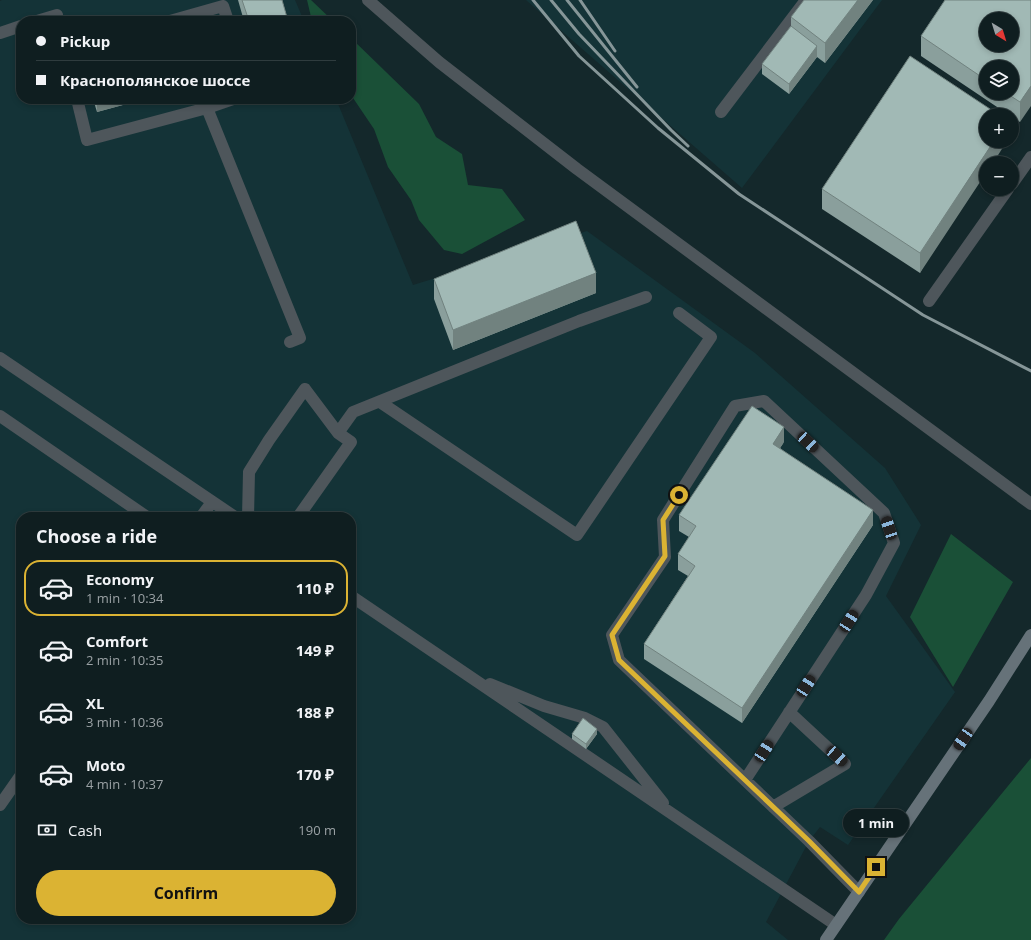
<!DOCTYPE html>
<html lang="en">
<head>
<meta charset="utf-8">
<style>
  body { margin:0; font-family:"Open Sans",sans-serif; background:#182729; color:#f1f3f6; height:100vh; display:flex; flex-direction:column; font-size:15px; white-space:nowrap }
  * { box-sizing:border-box; margin:0 }
  p { font-size:13px; color:#9ba2a5 }
  .icon { flex:none; width:22px; height:22px; fill:none; stroke:currentColor; stroke-width:2; stroke-linecap:round; stroke-linejoin:round }
  .map { position:relative; flex:1; overflow:hidden }
  .drawer { position:absolute; left:16px; top:512px; width:340px; height:412px; display:flex; flex-direction:column; background:#0f1e20; border-radius:16px; box-shadow:0 2px 6px #0003,0 0 0 1px #2f3c3e }
  .drawer>* { flex:none }
  .banner { position:absolute; left:16px; top:16px; width:340px; height:88px; border-radius:16px; box-shadow:0 2px 6px #0003,0 0 0 1px #2f3c3e; display:grid; align-content:center; height:88px; padding:0 20px; background:#0f1e20 }
  .needle { width:26px; rotate:142deg }
  .controls { position:absolute; left:979px; top:12px; display:grid; gap:8px }
  .controls a { display:grid; place-items:center; width:40px; height:40px; border-radius:50%; background:#0f1e20; box-shadow:0 2px 6px #0003,0 0 0 1px #2f3c3e; font-size:20px }
  .end { position:absolute; width:18px; height:18px; margin:-9px; border:5px solid #dbb333; background:#111; box-shadow:0 0 0 2px #111 }
  .from { border-radius:50% }
  .bubble { position:absolute; height:28px; border-radius:14px; background:#0f1e20; box-shadow:0 2px 6px #0003,0 0 0 1px #2f3c3e; font-size:13px; font-weight:700; line-height:28px; text-align:center }
  .car { position:absolute; width:12px; height:24px; margin:-12px -6px; border-radius:5px; box-shadow:0 0 3px 1px #0007; background:linear-gradient(#222 24%,#8ab4d8 0 40%,#222 0 76%,#8ab4d8 0 86%,#222 0) }
  .banner b { display:flex; align-items:center; gap:14px; height:38px; font-size:15px }
  .banner b+b { border-top:1px solid #2f3c3e }
  .banner i { width:10px; height:10px; background:#f1f3f6 }
  ul { padding:0; list-style:none }
  li { display:flex; align-items:center; gap:12px; height:56px; margin:0 8px 6px; padding:0 12px; border:2px solid transparent; border-radius:16px }
  li div { flex:1 }
  li b { display:block; font-size:15px }
  li em { font-style:normal; font-weight:700 }
  li.active { border-color:#dbb333 }
  li>.icon { width:36px; height:36px; stroke-width:1.5 }
  h2 { padding:0 20px; font-size:18px; line-height:48px }
  .pay { display:flex; align-items:center; gap:10px; height:44px; padding:0 20px; font-size:15px }
  .pay p { margin-inline-start:auto }
  .button { display:flex; gap:8px; margin-top:auto; padding:8px 20px }
  .button a { flex:1; height:46px; border-radius:24px; background:#dbb333; color:#111; font-size:16px; font-weight:700; line-height:46px; text-align:center }
  .map>svg:first-child { display:block }
  .built { fill:#143337; fill-rule:evenodd }
  .green { fill:#1a5037 }
  .lines { fill:none; stroke-linecap:round; stroke-linejoin:round }
  .service { stroke:#4e565b; stroke-width:12 }
  .tertiary { stroke:#4e565b; stroke-width:12 }
  .secondary { stroke:#667279; stroke-width:12 }
  .rail { stroke:#869698; stroke-width:3 }
  .wall { fill:#8a9f9c; fill-rule:evenodd }
  .shaded-wall { fill:#71827f }
  .building { fill:#a1b9b5; stroke:#71827f; fill-rule:evenodd }
  .route { stroke:#dbb333; stroke-width:5 }
</style>
</head>
<body>
<div class="map">
<svg width="1031" height="940" viewBox="0 0 1031 940">
  <rect width="100%" height="100%" fill="#14282b"/>
  <path class="built" d="M2,0H295L304,21H21V99H336L413,285L587,231L755,353L885,468L921,525L886,596L955,692L848,845L820,827L809,841L766,922L788,940H0V1ZM21,517H351V919H21Z
    M526,0H882L742,188Z"/>
  <path class="green" d="M307,0H311L333,21H312Z
    M351,38L419,104L436,137L462,154L468,185L502,189L525,220L462,254L444,250L419,220L411,200L388,167L374,129L351,95Z
    M951,534L1013,582L953,687L910,617Z
    M1031,758V940H884L899,919Z"/>
  <g class="lines">
    <path class="service" d="M37,21L57,15L58,21
      M170,21L223,6L228,21
      M0,33L21,26
      M77,99L87,140L207,108L300,338L290,342
      M207,108L233,99
      M721,112L806,0
      M1012,184L1031,157
      M929,301L1008,189
      M0,358L235,517
      M380,402L577,535L711,337L679,313
      M0,416L147,517
      M338,433L353,412L579,321L646,297
      M201,517L212,502
      M248,517L249,472L269,440L305,389L338,433L351,442L298,517
      M351,596L836,925
      M490,684L544,706L585,718L603,727L663,803
      M745,780L866,595L894,543L884,513L764,401L735,406L663,520L665,557L612,635L619,660L809,841L859,892
      M0,805L21,775
      M773,807L845,764L789,712"/>
    <path class="tertiary" d="M368,0L439,62L577,169L1031,504"/>
    <path class="secondary" d="M826,940L989,701L1031,635"/>
    <path class="rail" d="M533,0L579,56L658,128L739,194L923,315L1031,371
      M551,0L579,34L671,130L688,146
      M567,0L637,87
      M580,0L615,51"/>
  </g>
  <path class="wall" d="M238,0H282L288,21H244Z
    M873,0L825,63L817,57L789,94L762,74V64L791,26V17Z
    M1031,0L1020,122L1012,117V115H1009L921,56V36ZM986,67L1012,93H986Z
    M93,99H145L97,112Z
    M999,115L920,273L822,209V189Z
    M434,279L596,293L453,350L434,299Z
    M784,442L780,448L873,525L742,723L644,659V644L688,576L678,570V554L689,537L679,531V515Z
    M572,734H597L586,749L572,739Z"/>
  <path class="shaded-wall" d="M858,0H873L825,63V43Z
    M817,46V57L789,94V84Z
    M1031,86V106L1020,122V102Z
    M106,99H145L97,112V102Z
    M994,141H1007L993,163H986V173L920,273V253Z
    M596,273V293L453,350V330Z
    M784,427V442L773,459V444Z
    M873,510V525L742,723V708Z
    M597,729V734L586,749V744Z"/>
  <path class="building" d="M242,0H282L288,21H249Z
    M804,0H858L825,43L791,17Z
    M945,0H1031V86L1020,102L1006,93H1012V67H986V80L921,36ZM986,19H1012V45H986Z
    M791,26L817,46L789,84L762,64Z
    M910,56L999,115H986V141H994L920,253L822,189Z
    M96,99H106L97,102Z
    M576,221L596,273L453,330L434,279Z
    M752,406L784,427L773,444L873,510L742,708L644,644L695,566L678,554L696,526L679,515Z
    M583,718L597,729L586,744L572,734Z"/>
  <g class="lines">
    <path class="route" d="M679,495L663,520L665,556L612,635L619,660L809,841L859,892L876,867"/>
  </g>
</svg>
<div class="controls">
<a><svg class="needle" viewBox="-14 -14 28 28"><path d="M0-13l5 13h-10z" fill="#e53935"/><path d="M0 13l5-13h-10z" fill="#9ba2a5"/></svg></a>
<a><svg class="icon" aria-label="layers" viewBox="0 0 24 24"><path d="M12 4l9 5-9 5-9-5zM3 14l9 5 9-5"/></svg></a>
<a>+</a>
<a>−</a>
</div>
<i class="end from" style="left:679px;top:495px"></i>
<i class="end" style="left:876px;top:867px"></i>
<div class="bubble" style="left:843px;top:809px;width:66px">1 min</div>
<i class="car" style="left:808px;top:442px;rotate:133deg"></i>
<i class="car" style="left:889px;top:528px;rotate:342deg"></i>
<i class="car" style="left:849px;top:621px;rotate:33deg"></i>
<i class="car" style="left:806px;top:686px;rotate:33deg"></i>
<i class="car" style="left:963px;top:739px;rotate:214deg"></i>
<i class="car" style="left:764px;top:751px;rotate:33deg"></i>
<i class="car" style="left:837px;top:756px;rotate:132deg"></i>
<div class="banner">
<b><i class="from"></i>Pickup</b>
<b><i></i>Краснополянское шоссе</b>
</div>
<section class="drawer">
<h2>Choose a ride</h2>
<ul>
<li class="active"><svg class="icon" aria-label="car" viewBox="0 0 24 24"><path d="M5 17H2v-5l4-1 3-4h7l3 4 3 1v5h-3M9 17h6M6 11h13"/><circle cx="7" cy="17" r="2"/><circle cx="17" cy="17" r="2"/></svg><div><b>Economy</b><p>1 min · 10:34</p></div><em>110 ₽</em></li>
<li><svg class="icon" aria-label="car" viewBox="0 0 24 24"><path d="M5 17H2v-5l4-1 3-4h7l3 4 3 1v5h-3M9 17h6M6 11h13"/><circle cx="7" cy="17" r="2"/><circle cx="17" cy="17" r="2"/></svg><div><b>Comfort</b><p>2 min · 10:35</p></div><em>149 ₽</em></li>
<li><svg class="icon" aria-label="car" viewBox="0 0 24 24"><path d="M5 17H2v-5l4-1 3-4h7l3 4 3 1v5h-3M9 17h6M6 11h13"/><circle cx="7" cy="17" r="2"/><circle cx="17" cy="17" r="2"/></svg><div><b>XL</b><p>3 min · 10:36</p></div><em>188 ₽</em></li>
<li><svg class="icon" aria-label="car" viewBox="0 0 24 24"><path d="M5 17H2v-5l4-1 3-4h7l3 4 3 1v5h-3M9 17h6M6 11h13"/><circle cx="7" cy="17" r="2"/><circle cx="17" cy="17" r="2"/></svg><div><b>Moto</b><p>4 min · 10:37</p></div><em>170 ₽</em></li>
</ul>
<div class="pay"><svg class="icon" aria-label="cash" viewBox="0 0 24 24"><path d="M3 7h18v10H3z"/><circle cx="12" cy="12" r="2"/></svg>Cash<p>190 m</p></div>
<div class="button"><a>Confirm</a></div>
</section>
</div>
</body>
</html>
